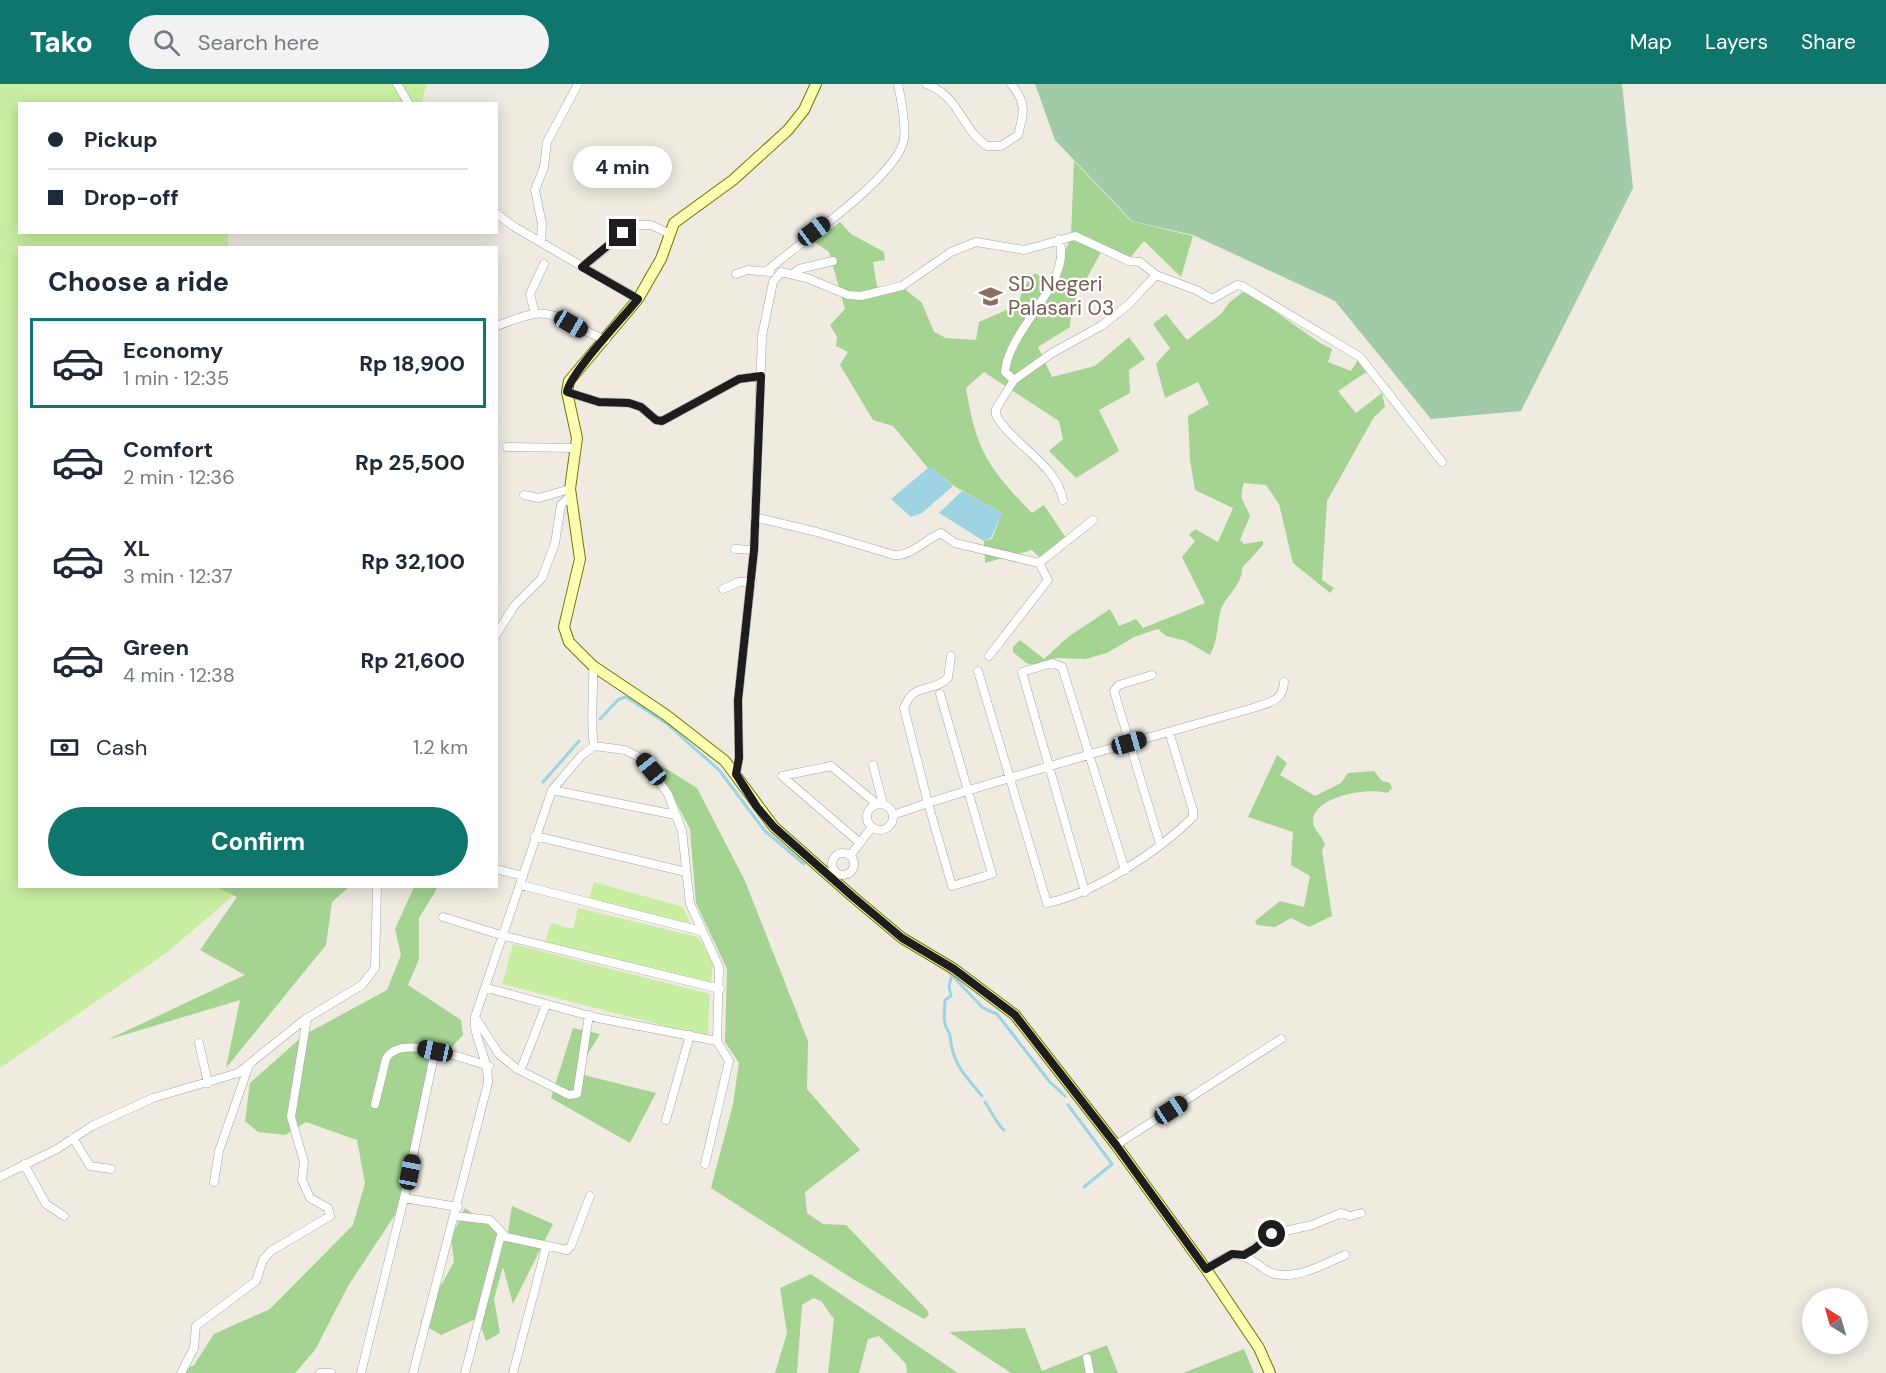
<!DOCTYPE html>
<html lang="en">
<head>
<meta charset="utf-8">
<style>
  body { margin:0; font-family:"DM Sans",sans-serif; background:#f2f2f3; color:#1f2937; height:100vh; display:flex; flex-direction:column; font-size:22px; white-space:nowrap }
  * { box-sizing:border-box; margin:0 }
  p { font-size:20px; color:#747a83 }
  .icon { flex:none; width:33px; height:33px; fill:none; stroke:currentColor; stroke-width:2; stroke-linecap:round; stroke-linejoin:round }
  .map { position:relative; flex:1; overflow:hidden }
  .sheet { position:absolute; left:18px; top:162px; width:480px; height:642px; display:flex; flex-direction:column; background:#fff; border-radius:0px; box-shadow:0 3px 15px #0003 }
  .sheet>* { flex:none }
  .guide { position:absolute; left:18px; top:18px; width:480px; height:132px; border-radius:0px; box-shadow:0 3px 15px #0003; display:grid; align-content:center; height:132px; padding:0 30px; background:#fff }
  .needle { width:39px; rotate:323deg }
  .tools { position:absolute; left:1802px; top:1204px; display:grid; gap:12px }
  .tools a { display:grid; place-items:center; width:66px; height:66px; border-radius:50%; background:#fff; box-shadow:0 3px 15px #0003; font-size:30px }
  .end { position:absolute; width:27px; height:27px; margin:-14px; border:8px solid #1d1d1d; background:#fff; box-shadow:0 0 0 3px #fff }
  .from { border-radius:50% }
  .bubble { position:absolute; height:42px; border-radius:21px; background:#fff; box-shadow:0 3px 15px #0003; font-size:20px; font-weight:700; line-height:42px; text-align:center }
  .car { position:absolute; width:18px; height:36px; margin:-18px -9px; border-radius:8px; box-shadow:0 0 4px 2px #0007; background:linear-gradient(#222 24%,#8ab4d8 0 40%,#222 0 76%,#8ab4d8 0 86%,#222 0) }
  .guide b { display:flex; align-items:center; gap:21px; height:57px; font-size:22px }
  .guide b+b { border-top:2px solid #e0e1e3 }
  .guide i { width:15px; height:15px; background:#1f2937 }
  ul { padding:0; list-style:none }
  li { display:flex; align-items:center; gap:18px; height:90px; margin:0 12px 9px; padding:0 18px; border:3px solid transparent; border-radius:0px }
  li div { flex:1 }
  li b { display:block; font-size:22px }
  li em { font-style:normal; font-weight:700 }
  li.active { border-color:#0f766e }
  li>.icon { width:54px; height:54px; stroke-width:1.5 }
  h2 { padding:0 30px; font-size:27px; line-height:72px }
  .pay { display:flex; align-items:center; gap:15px; height:66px; padding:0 30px; font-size:22px }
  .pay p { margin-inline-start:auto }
  .cta { display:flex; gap:12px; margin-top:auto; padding:12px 30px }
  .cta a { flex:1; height:69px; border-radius:36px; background:#0f766e; color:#fff; font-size:24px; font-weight:700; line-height:69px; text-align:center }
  header { display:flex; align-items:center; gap:36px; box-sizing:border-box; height:84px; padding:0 30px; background:#0f766e; color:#fff }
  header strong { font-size:28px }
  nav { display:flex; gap:33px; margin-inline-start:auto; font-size:21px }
  .search { width:420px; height:54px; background:#f2f2f3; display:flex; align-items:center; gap:15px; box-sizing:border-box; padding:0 21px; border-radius:33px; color:#747a83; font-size:22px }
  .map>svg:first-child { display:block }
  .grass { fill:#c8efa1 }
  .forest { fill:#a5d392 }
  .cemetery { fill:#a0cba6 }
  .water { fill:#9dd3e2 }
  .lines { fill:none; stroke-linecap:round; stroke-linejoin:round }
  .stream { stroke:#9dd3e2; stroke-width:3 }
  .minor-casing { stroke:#a4a4a4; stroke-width:9 }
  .secondary-casing { stroke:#6c7800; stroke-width:12 }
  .minor { stroke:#fff; stroke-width:8 }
  .secondary { stroke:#fcffb0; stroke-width:10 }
  .route { stroke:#1d1d1d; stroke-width:8 }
  .labels { text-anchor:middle; stroke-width:4.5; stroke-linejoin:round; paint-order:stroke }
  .education-label { font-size:21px; fill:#785e54; stroke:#fff; text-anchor:start }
</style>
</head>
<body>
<header>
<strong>Tako</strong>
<div class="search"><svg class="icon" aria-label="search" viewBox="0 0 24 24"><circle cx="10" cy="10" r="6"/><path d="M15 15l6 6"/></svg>Search here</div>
<nav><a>Map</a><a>Layers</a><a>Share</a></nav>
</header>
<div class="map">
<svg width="1886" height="1289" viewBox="0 0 1886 1289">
  <rect width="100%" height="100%" fill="#efebe1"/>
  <path class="grass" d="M0,0H427L421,20H20V148L228,149V163L20,164V802L243,803L169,867L0,984Z
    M594,798L683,823L691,842L588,818Z
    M578,824L698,853L713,879L711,901L545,858L551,839L573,845Z
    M513,860L710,910L708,953L502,900Z"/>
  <path class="forest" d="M1074,77L1131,137L1193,152L1181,193L1144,157L1129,175L1105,161L1072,221L1070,243L1038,263L1052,293L1095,282L1129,253L1145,275L1129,286L1130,309L1099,326L1119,367L1076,394L1049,367L1063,355L1059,337L984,288L966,304C976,366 988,384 1032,429L1044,421L1068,457L1046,480L1032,466L985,479L984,457L992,455L1002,429L954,402L932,384H928L893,342L873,336L840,281L848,268L836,262L837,253L830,241L845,225L829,168L813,157L840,138L851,150L884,168L885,176L873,178L877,203L905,199L906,206L922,219L934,248L946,254L976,256L979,238L1018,221L1023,204L1035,189L1042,194V206H1051L1071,152Z
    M1245,206L1320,259L1332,265L1328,278L1351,287L1358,276L1368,287L1338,307L1356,329L1382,309L1385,323L1374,333L1327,417L1322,496L1334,504L1330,509L1293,479L1279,420L1266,401L1244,399C1238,416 1245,418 1250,432L1240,456L1244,460L1263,457V461L1242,484C1242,500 1230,508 1223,521C1216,534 1220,553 1210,571L1186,557L1166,552L1158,545L1134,553L1107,569L1085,575L1055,574L1038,582L1026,579L1013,568V563L1020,556L1044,575L1068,553L1110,525L1119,542L1136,535L1143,544L1205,519L1182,473L1195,457L1189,451L1195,445L1218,458L1233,424L1195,406L1190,376L1188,332L1209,320L1198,298L1165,314L1156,280L1170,264L1153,240L1166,230L1187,256L1221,230L1229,219Z
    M1277,671L1287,679L1280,691L1315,712L1341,699L1348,689L1374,687L1382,697L1390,699L1392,704L1387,709C1370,703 1314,712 1313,736C1312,744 1323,753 1325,761L1322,766L1332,832L1309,843L1291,834L1275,843L1257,841L1255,837L1280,817L1304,823L1310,792L1291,781L1293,748L1248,733Z
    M654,677L697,704L745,797L808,957L807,1005L860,1066L805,1108L807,1129L823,1140L846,1141L927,1226L929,1231L924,1235L856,1197L711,1104L733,1020L739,979L725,958L727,885L696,819L690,745Z
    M217,803H349L332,818L326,861L226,984L240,916L107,956L245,891L200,866L237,813Z
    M414,803H438L419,834V875L408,901L461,936L463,951L432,984L425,997L416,1099L348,1202L315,1266L295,1289H179L194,1281L214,1250L270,1225L353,1141L365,1099L357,1056L306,1038L285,1051L258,1048L245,1037L250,999L304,951L387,906L401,871L395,845Z
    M573,944L600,950L576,989L656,1009L630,1059L551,1014Z
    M512,1122L553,1140L513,1220L503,1183L494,1215L500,1249L486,1257L478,1234L441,1251L420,1239L454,1178L451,1154L465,1124L507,1154Z
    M811,1190L958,1289H907L906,1280L879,1252L868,1255L859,1289H828L834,1235L821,1217L813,1214L802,1221L797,1289H775L787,1249L780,1204Z
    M1025,1244L1042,1287L1107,1261L1118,1289H1011L949,1248Z
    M1244,1265L1254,1289H1183Z"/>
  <path class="cemetery" d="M1035,0H1622L1633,104L1521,327L1431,335L1335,217L1193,151L1132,137L1055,56Z"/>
  <path class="water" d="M928,384H932L953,402L922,429L911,433L891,415Z
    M962,407L1002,429L991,454L984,457L939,429Z"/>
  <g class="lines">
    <path class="stream" d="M600,635L619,615L626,613L666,639L719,686L765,747L804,780
      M543,698L579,657
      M945,884L983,924L997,930L1049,997L1065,1012
      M951,894L949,902L951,912L945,916C945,923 943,932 945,939C945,944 950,948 950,952C953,981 964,990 982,1012
      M985,1018C990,1025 998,1042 1004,1046
      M1068,1021L1112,1080L1084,1103"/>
    <defs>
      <path id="minor" d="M397,0L409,20
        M926,0C960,12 961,45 987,62H1001L1018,51C1024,29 1027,19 1011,0
        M496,129L513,142L638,215
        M1059,155C1074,198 1009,243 1005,288L1014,296L1052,269L1101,242L1128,221L1156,191
        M541,158L542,140L535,106L544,83L547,58L578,0
        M582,183L635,141H651L668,149
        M767,187C798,159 898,93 904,55C906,39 901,15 898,0
        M794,189L799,185L833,177
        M736,190L748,186L770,188
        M535,230L530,210L544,180
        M496,242C509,238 521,232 534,230C558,226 583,248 606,256
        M1014,296L996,325V331C1013,362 1056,379 1063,416
        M567,308L599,318L629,319L641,323L656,336L662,337L739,295L761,292
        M507,363L576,364
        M524,411L539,414L570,405
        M754,433L817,448L894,471C910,473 926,455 941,449L955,459L1039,479L1093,436
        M735,465L754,466
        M723,505L739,498L752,497
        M496,551L514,522L542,494L555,459L561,421L571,411
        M989,572L1048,496L1039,479
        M978,587L1047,819C1095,809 1158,768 1193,733V726L1169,648
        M1152,591L1119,601L1114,607L1160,760
        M940,610L992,790L952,802L928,719C1035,685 1144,655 1253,624C1269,618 1283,618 1284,598
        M594,662L625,666L643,675L668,710L682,747L690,820L719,883L717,957L729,977L705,1080
        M873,681L883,720
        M736,690L739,674L738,616L754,466L762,252L773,198L781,188L807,194L848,211L861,212L902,202L951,168L976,158L1024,166L1075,152L1129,177L1140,178L1156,191L1196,206L1212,215L1237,201L1242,202L1360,273L1442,378
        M552,706L676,731
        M867 733a13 13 0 1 1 26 0a13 13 0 1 1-26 0Z
        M893,731L928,719L904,624C914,597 931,610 948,594L951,572
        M535,752L686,788
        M860,759L782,692L831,682L877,720
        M832 780a11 11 0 1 1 22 0a11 11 0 1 1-22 0Z
        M850,772L872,743
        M496,785L523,792
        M521,801L701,847
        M1085,808L1022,588L1052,579L1062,583L1125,786
        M443,833L504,852L720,905
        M487,904L598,934L717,957
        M475,933L499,970L517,985L569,1011L577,1010L589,931
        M199,959L208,999
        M523,980L546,921
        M375,1020L386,975C399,948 466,976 489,982
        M666,1036L690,951
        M73,1054L90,1082L111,1085
        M1116,1061L1281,955
        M24,1080L46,1120L64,1132
        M0,1093L57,1065L92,1042L153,1014L238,989L304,936L362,901L375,884L377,802
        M214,1098L219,1067L248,984
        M404,1114L458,1123
        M455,1132L490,1136L506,1153L567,1166L571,1162L590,1112
        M1244,1171L1272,1150L1312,1141L1341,1129L1350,1132L1361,1129
        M1206,1185C1230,1170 1234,1164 1259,1181C1264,1185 1269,1189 1275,1190C1299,1195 1324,1180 1345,1171
        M1087,1274L1090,1289
        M181,1289L194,1264L196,1242L256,1197L263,1176L271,1167L330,1132L328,1124L310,1114L302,1096L304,1078L291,1033L307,934
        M320,1289H331
        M361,1289L404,1114L435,967
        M413,1289L488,999C489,974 472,952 475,933L552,706L581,672L594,662C590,635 594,609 593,582
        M465,1289L501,1151
        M513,1289L546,1163"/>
      <path id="secondary" d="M816,0L804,26L788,46L733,96L674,139L661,175L638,215L569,297L567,308L577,354L570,405L580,475L564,543L569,558L593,582L666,631L725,677L774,743L852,812L902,854L954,885L1015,931L1116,1061L1206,1185L1259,1264L1270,1289"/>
    </defs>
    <use href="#minor" class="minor-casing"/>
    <use href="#secondary" class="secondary-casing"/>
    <use href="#minor" class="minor"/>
    <use href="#secondary" class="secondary"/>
  </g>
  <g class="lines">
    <path class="route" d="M623,149L582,183L638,215C623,234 570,289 567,308L599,318L629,319L641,323L656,336L662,337L739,295L761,292L754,466L738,616L739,674L736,690L757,723L774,743L852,812L902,854L954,885L1015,931L1116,1061L1206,1185L1232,1170L1244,1171L1254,1165L1272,1150"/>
  </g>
  <defs>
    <symbol id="school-bare" viewBox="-9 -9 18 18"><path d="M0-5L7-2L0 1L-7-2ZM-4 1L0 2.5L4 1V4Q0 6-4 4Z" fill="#8d6e63" stroke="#fff" stroke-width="2.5" paint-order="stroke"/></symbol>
  </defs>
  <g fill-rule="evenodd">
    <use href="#school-bare" x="974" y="196" width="33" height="33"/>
  </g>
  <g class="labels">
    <g class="education-label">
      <text x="1008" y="207">SD Negeri<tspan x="1008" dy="24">Palasari 03</tspan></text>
    </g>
  </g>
</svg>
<div class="tools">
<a><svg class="needle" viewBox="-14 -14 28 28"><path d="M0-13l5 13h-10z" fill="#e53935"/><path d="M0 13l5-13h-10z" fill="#747a83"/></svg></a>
</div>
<i class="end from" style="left:1272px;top:1150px"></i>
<i class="end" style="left:623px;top:149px"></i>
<div class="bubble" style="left:573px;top:62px;width:99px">4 min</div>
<i class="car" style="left:814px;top:147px;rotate:53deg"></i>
<i class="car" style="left:571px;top:240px;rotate:120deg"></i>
<i class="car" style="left:1129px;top:659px;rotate:74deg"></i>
<i class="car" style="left:651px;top:685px;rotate:321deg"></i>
<i class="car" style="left:435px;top:967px;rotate:282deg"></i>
<i class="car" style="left:1171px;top:1026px;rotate:57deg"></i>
<i class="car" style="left:410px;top:1088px;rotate:11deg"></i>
<div class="guide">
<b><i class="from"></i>Pickup</b>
<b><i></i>Drop-off</b>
</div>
<section class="sheet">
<h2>Choose a ride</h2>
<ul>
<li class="active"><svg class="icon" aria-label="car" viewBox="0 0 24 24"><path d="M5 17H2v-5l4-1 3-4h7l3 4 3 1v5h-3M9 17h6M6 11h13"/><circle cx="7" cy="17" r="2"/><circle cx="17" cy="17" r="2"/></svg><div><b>Economy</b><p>1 min · 12:35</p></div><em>Rp 18,900</em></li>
<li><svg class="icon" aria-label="car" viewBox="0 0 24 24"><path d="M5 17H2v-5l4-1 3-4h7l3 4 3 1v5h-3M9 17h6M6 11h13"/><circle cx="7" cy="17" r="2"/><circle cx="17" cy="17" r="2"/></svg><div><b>Comfort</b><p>2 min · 12:36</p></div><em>Rp 25,500</em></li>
<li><svg class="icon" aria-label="car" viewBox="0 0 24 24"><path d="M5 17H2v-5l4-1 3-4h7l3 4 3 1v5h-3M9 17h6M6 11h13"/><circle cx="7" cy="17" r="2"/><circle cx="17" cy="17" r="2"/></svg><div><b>XL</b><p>3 min · 12:37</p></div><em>Rp 32,100</em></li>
<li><svg class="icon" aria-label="car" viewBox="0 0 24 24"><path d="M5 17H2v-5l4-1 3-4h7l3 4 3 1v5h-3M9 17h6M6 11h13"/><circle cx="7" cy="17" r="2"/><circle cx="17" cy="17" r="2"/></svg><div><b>Green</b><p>4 min · 12:38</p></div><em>Rp 21,600</em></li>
</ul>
<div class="pay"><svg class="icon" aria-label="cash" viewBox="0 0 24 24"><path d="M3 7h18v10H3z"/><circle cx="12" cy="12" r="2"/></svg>Cash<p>1.2 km</p></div>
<div class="cta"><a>Confirm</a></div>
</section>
</div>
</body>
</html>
